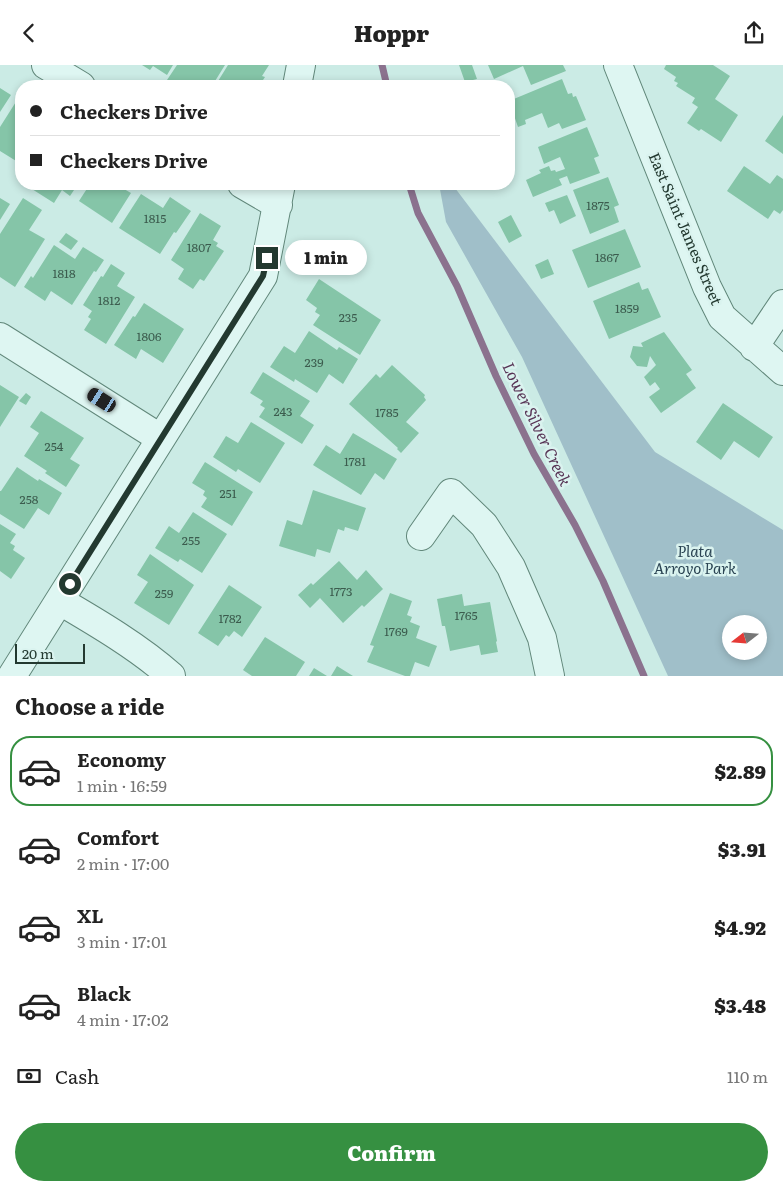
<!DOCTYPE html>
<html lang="en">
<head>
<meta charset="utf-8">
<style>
  body { margin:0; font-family:Literata,serif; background:#f2f2f2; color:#222; height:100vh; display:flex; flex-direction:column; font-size:19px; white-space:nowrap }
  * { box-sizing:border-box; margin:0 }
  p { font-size:16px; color:#767676 }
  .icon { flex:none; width:28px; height:28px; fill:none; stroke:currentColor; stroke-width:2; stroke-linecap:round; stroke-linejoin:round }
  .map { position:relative; height:611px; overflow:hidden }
  .details { display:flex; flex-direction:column; background:#fff; flex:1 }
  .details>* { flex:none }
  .guide { position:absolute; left:15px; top:15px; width:500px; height:110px; border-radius:20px; box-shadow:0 2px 8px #0003; display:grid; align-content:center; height:110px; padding:0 15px; background:#fff }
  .needle { width:32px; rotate:253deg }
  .tools { position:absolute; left:722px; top:550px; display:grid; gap:10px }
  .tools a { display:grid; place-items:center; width:45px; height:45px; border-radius:50%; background:#fff; box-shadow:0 2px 8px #0003; font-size:25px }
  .scale { position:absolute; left:15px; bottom:12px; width:70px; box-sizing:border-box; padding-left:5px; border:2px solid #233930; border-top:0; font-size:14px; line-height:18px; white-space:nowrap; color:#233930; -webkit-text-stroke:4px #daf3ef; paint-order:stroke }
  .end { position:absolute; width:22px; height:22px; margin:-11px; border:6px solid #233930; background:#fff; box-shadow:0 0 0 2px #fff }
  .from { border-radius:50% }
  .bubble { position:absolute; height:35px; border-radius:18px; background:#fff; box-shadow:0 2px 8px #0003; font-size:16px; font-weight:800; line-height:35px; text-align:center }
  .car { position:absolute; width:15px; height:30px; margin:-15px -8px; border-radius:6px; box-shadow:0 0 4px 1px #0007; background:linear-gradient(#222 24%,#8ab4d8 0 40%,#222 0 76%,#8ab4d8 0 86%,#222 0) }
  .guide b { display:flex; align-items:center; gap:18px; height:48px; font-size:19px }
  .guide b+b { border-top:1px solid #e0e0e0 }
  .guide i { width:12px; height:12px; background:#222 }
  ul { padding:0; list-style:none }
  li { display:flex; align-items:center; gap:15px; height:70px; margin:0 10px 8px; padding:0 5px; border:2px solid transparent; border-radius:20px }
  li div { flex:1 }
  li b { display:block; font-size:19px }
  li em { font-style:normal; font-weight:800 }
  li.current { border-color:#369041 }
  li>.icon { width:45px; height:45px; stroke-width:1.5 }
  h2 { padding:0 15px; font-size:22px; line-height:60px }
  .pay { display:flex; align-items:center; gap:12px; height:55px; padding:0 15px; font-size:19px }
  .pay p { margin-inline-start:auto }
  .action { display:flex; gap:10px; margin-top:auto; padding:10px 15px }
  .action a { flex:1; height:58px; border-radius:30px; background:#369041; color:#fff; font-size:20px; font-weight:800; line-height:58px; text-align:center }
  header { display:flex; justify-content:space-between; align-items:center; height:65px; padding:0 15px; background:#fff; font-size:22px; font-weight:800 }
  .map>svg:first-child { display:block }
  .green { fill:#a0bfc9; fill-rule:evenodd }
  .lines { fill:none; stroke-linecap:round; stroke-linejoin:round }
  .stream { stroke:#8b728e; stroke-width:7 }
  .building { fill:#85c5a8 }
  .minor-casing { stroke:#61877a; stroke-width:30 }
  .minor { stroke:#def6f2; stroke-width:28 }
  .route { stroke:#233930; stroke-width:6 }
  .labels { text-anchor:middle; stroke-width:5; stroke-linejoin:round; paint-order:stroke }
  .number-label { font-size:12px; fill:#3c5c4e }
  .street-label { font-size:15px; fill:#233930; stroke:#daf3ef }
  .park-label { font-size:15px; font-style:italic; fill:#2b4453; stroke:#daf3ef }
  .water-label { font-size:16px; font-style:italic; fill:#573455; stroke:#daf3ef }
</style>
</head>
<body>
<header><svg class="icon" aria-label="back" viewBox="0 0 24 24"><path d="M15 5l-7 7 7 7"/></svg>Hoppr<svg class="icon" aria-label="share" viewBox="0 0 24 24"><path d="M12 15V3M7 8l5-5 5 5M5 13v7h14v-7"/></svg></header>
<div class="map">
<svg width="783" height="611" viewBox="0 0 783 611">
  <rect width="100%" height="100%" fill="#cbebe5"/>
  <path class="green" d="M439,119H452L655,387L783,465V611H668L522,292L446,157ZM731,559H759V586H731Z"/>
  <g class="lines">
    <path class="stream" d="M382,0L387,21
      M409,119L418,148L457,221L496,311L534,389L575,460L603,516L644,611"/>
  </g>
  <path class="building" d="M142,0H173L167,10L153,1L150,5Z
    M177,0H225L212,21H177L167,15Z
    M228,0H269L262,11L265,12L259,21H215Z
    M459,0H472L477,14L465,17Z
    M488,0H563L566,6L531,20L523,1L494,14Z
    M666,0H713L730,11L715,34L738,50L721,77L701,64L699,66L687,58L698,42L692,38L695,33L676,21L678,18L674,16L676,12L664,4Z
    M562,14L568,29L572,28L573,32L576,31L586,55L562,64L559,58L548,63L542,48L525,55L526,59L518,62L509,36Z
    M0,23L11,30L0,47Z
    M19,32L21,34V99L0,86V62Z
    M783,50V89L765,76Z
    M587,62L599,91L594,93L600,108L570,119L567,111L559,114L562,120L533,132L526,115L541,108L539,105L549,101L551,106L555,105L556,107L565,104L560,92L544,99L538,82Z
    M744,101L770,119L777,110L783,114V145L780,149L774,145L768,154L727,126Z
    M608,112L619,140L614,142L619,157L590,169L573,125Z
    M24,119H78L70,131L62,125L54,138Z
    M90,119H127L124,124L131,128L112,158L79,136Z
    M141,129L163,143L170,132L191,146L176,168L174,167L160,189L119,163Z
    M567,130L576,151L560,159L554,145L549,147L545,138Z
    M0,133L10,139L0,155Z
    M23,133L42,145L29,165L45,174L15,222L0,212V169Z
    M200,148L221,161L213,175L218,178L216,181L224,186L204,216L200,214L193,224L178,214L184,204L171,195Z
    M511,150L522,171L509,178L498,157Z
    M625,164L641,202L588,223L572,185Z
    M66,168L78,176L71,185L59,177Z
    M54,180L75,194L83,182L104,195L96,207L94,206L72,240L51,226L45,236L24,222L31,211L33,213Z
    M548,194L554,209L541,214L535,200Z
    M111,199L125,208L117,221L135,232L106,279L84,265L91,254L88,252L92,246L83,240L101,211L103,212Z
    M319,214L381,255L360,290L313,260L320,250L315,247L317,243L306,235Z
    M639,217L642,225L648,223L661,252L609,274L593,236Z
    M144,238L184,264L163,298L141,284L136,294L114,280L133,251L135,252Z
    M309,266L337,285L339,282L358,294L343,319L329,309L317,328L295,314L294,317L270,302L284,281L295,288Z
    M664,267L692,305L686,309L696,323L661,348L649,332L660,324L655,317L650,321L644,312L656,300L650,291L647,302L637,301L630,292L633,281L643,282L641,278Z
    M392,300L425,330L424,332L426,335L406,357L419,368L401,388L397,384L398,383L349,339L376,309L380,313Z
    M263,307L310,336L300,351L314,360L302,379L259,352L265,343L260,340L263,336L250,328Z
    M0,320L19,332L0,362Z
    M26,328L31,332L26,340L19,336Z
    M723,338L773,372L759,393L734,376L721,395L696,377Z
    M41,346L84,373L70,394L80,400L66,422L45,408L47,406L24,391L39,368L30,362Z
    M251,357L285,378L260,418L238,404L236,407L213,392L226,371L238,378Z
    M353,368L397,394L384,415L375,408L361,430L313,400L326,380L340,389Z
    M205,397L253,427L232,461L201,442L207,433L203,430L205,426L192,418Z
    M17,402L38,416L39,414L62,428L49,450L38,443L24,464L0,449V426H1Z
    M313,425L366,443L358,466L345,462L344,466L338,464L330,488L317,484L315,492L279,481L287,455L302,460Z
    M193,447L227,469L202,508L180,494L178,497L155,483L169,461L179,468Z
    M0,459L16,469L10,478L15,481L13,485L25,493L11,514L0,506Z
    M150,489L194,520L169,560L134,538L148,517L137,510Z
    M339,496L357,515L366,505L383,524L364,542L362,540L343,558L320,533L310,543L298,530L311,518L313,520Z
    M229,520L262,542L242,572L234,566L229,572L226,570L218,581L198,568Z
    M390,528L412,536L407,550L412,552L410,557L420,561L416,573L437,581L429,602L415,597L410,611H405L367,597L374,581L370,580Z
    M462,529L464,541L490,537L497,576L496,577L498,587L481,590L479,580L450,586L445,561H442L437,534Z
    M265,572L305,597L296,611H252L243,605Z
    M337,601L353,611H331Z
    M314,603L327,611H309Z"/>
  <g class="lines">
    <defs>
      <path id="minor" d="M46,0L81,21
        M618,0L707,222L722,252L783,306
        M297,21L301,0
        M242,119L278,140
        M0,272L160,373
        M754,282L783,239
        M421,471L451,428L484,460L511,502L542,573L550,611
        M60,536C96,557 140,583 171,611
        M12,611L263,211L281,119"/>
    </defs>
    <use href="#minor" class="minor-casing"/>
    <use href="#minor" class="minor"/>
  </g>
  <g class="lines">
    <path class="route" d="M70,519L263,211L267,193"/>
  </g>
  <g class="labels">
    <g class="number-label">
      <text x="598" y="145">1875</text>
      <text x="155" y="158">1815</text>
      <text x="199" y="187">1807</text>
      <text x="607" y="197">1867</text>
      <text x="64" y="213">1818</text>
      <text x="109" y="240">1812</text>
      <text x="627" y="248">1859</text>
      <text x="348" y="257">235</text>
      <text x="149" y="276">1806</text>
      <text x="314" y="302">239</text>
      <text x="283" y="351">243</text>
      <text x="387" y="352">1785</text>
      <text x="54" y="386">254</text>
      <text x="355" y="401">1781</text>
      <text x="228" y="433">251</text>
      <text x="29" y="439">258</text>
      <text x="191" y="480">255</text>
      <text x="341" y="531">1773</text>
      <text x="164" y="533">259</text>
      <text x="466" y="555">1765</text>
      <text x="230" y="558">1782</text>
      <text x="396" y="571">1769</text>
    </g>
    <g class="street-label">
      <text transform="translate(685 164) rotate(67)" y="5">East Saint James Street</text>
    </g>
    <g class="park-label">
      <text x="695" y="492">Plata<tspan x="695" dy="17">Arroyo Park</tspan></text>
    </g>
    <g class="water-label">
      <text transform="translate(537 359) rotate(64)" y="6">Lower Silver Creek</text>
    </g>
  </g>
</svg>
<div class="tools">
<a><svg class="needle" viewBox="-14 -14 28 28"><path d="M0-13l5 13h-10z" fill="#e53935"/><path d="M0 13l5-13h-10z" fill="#767676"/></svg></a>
</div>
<div class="scale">20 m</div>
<i class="end from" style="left:70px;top:519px"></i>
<i class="end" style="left:267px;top:193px"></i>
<div class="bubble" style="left:285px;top:175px;width:82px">1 min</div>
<i class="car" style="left:102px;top:335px;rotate:302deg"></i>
<div class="guide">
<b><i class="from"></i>Checkers Drive</b>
<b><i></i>Checkers Drive</b>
</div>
</div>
<section class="details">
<h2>Choose a ride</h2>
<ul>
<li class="current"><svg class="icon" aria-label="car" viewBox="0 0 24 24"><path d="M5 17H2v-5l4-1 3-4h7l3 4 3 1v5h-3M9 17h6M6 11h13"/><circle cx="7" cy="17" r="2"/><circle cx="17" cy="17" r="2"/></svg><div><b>Economy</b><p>1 min · 16:59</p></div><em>$2.89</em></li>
<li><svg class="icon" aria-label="car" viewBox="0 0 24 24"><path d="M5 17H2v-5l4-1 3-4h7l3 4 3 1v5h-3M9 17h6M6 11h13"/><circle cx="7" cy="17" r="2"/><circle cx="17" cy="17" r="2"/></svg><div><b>Comfort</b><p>2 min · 17:00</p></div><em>$3.91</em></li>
<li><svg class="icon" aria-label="car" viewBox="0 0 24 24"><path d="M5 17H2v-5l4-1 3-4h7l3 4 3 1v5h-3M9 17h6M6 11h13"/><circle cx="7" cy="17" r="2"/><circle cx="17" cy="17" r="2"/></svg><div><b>XL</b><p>3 min · 17:01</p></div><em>$4.92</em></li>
<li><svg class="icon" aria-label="car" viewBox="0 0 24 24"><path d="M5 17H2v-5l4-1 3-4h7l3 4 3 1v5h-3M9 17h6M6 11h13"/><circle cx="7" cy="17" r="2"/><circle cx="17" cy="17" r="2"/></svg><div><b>Black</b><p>4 min · 17:02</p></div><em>$3.48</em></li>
</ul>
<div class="pay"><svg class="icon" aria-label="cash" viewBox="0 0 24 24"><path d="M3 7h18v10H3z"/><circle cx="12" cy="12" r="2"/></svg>Cash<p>110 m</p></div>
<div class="action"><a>Confirm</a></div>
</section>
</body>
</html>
